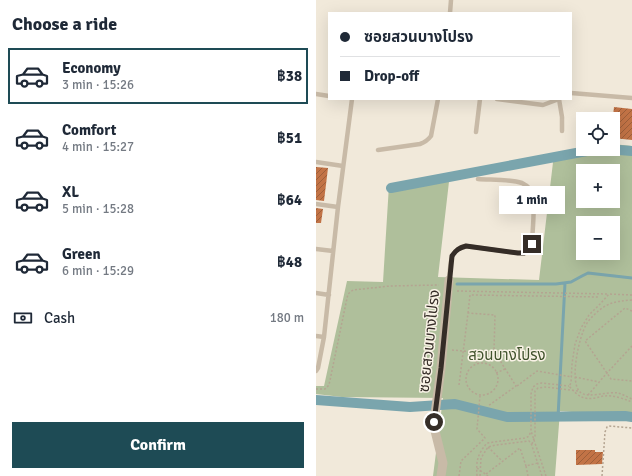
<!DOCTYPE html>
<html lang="en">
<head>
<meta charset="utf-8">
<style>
  body { margin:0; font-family:Signika,"Noto Sans Thai",sans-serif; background:#f6f6f7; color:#1f2937; height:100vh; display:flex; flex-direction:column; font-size:15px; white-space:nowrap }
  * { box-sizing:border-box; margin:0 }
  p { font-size:13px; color:#747a83 }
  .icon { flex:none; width:22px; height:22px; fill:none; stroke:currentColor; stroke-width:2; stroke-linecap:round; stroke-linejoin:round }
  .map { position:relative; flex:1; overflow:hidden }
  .details { display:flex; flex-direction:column; background:#fff; width:316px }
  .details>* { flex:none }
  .top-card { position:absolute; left:12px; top:12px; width:244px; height:88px; border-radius:0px; box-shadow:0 4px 16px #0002; display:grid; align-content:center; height:88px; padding:0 12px; background:#fff }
  .tools { position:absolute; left:260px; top:112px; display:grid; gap:8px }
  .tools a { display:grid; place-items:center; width:44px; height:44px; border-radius:0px; background:#fff; box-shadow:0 4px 16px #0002; font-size:20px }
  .end { position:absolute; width:18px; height:18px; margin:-9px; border:5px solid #352d27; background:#fff; box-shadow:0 0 0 2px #fff }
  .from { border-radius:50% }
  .bubble { position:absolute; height:28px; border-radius:0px; background:#fff; box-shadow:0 4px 16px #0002; font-size:13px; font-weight:700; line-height:28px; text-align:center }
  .top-card b { display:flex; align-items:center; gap:14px; height:38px; font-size:15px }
  .top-card b+b { border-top:1px solid #e0e1e3 }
  .top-card i { width:10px; height:10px; background:#1f2937 }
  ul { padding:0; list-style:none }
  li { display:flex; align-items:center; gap:12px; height:56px; margin:0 8px 6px; padding:0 4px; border:2px solid transparent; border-radius:0px }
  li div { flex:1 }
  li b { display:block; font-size:15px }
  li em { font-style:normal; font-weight:700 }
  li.active { border-color:#1e4b55 }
  li>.icon { width:36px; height:36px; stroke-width:1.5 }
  h2 { padding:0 12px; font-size:18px; line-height:48px }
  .pay { display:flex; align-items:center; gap:10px; height:44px; padding:0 12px; font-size:15px }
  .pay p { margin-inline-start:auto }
  .cta { display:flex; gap:8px; margin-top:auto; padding:8px 12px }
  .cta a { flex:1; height:46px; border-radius:0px; background:#1e4b55; color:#fff; font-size:16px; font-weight:700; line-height:46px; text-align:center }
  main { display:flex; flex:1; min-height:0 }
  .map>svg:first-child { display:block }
  .green { fill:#afbf9b; fill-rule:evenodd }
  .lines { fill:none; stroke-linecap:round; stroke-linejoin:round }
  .stream { stroke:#7aa5ad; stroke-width:3 }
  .canal { stroke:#7aa5ad; stroke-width:10 }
  .building { fill:url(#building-hatch) }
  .path { stroke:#b4a491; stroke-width:1.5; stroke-dasharray:2 2; stroke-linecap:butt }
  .service { stroke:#c8baa7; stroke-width:4.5 }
  .minor { stroke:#c8baa7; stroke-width:9 }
  .route { stroke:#352d27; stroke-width:5 }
  .labels { text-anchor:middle; stroke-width:3; stroke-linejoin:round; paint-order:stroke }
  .street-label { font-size:15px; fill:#352d27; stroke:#f9f2e6 }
  .park-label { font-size:15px; fill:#40522c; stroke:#f9f2e6 }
</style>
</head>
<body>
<main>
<section class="details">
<h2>Choose a ride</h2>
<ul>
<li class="active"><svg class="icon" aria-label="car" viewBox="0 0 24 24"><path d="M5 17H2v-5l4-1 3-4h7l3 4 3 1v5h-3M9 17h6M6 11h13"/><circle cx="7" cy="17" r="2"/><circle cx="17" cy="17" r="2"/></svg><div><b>Economy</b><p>3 min · 15:26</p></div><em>฿38</em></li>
<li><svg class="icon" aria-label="car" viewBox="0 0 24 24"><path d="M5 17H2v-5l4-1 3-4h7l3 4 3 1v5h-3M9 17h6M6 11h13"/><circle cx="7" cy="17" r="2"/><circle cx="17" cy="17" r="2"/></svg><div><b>Comfort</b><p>4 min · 15:27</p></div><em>฿51</em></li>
<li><svg class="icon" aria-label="car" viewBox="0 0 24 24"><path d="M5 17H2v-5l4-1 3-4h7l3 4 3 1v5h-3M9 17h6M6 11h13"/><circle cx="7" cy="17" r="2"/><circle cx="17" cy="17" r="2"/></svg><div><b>XL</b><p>5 min · 15:28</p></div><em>฿64</em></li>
<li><svg class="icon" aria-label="car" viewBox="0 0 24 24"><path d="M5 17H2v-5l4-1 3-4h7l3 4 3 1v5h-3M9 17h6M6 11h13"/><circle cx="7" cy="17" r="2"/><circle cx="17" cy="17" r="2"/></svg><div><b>Green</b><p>6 min · 15:29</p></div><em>฿48</em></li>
</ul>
<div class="pay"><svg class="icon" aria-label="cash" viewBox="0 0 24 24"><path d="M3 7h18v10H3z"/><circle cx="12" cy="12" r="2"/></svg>Cash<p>180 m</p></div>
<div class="cta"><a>Confirm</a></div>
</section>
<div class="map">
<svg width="316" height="476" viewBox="0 0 316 476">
  <defs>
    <pattern id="building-hatch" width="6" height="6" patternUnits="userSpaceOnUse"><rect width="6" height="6" fill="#c27346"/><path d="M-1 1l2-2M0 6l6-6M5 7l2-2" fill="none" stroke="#9e5f3a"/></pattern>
  </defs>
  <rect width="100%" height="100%" fill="#f1e9da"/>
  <path class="green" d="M297,144L316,146V417L244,411L239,476H117L127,398L26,397L0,394V386H8L31,281L67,282L73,185L134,173L122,277L223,280L238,154L267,148V149H297ZM267,171H297V201H267ZM267,223H297V253H267Z"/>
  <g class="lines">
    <path class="stream" d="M141,284H240L255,282L266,276L272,273L316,278
      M242,417L249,283"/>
    <path class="canal" d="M291,149L316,151
      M75,188L276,150L288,149
      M0,400L94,407L139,404L191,417L309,416L316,417"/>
  </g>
  <path class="building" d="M298,107L316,109V140L297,138V116Z
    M0,167L12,168L8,201L0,200Z
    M0,208L7,209L5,223H0Z
    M260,450H279V452H287L286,464L260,465Z"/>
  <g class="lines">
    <path class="path" d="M141,291L293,294
      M316,295L293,294L284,304L273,315L265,328L259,344L256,364L255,383L253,386C262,396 266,400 280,398C283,397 286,396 289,396C298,395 308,399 316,402
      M316,300C299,301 290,303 278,315C275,318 272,321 270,325C263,337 253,382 264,392C271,399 291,391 302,393C307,394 311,397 316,399
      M316,311L309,308L269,341L295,379L316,381
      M152,313L154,295L283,297
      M136,350L180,354
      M157,353L161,364
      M150 379a16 16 0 1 1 32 0a16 16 0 1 1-32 0Z
      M180,373L189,369
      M259,377L283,382
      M143,385L152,313L179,315L178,351L200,386L172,406
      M201,386L221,371L256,377
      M0,389H9L13,385L30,303L32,294L37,290L74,286L123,285
      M272,395L291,373L316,346
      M216,444L219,436V391L222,388L229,387L262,391
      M172,447L186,461
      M161,468L172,476
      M170,474L204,448L210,466
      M143,476L145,461L169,438L161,429L164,396
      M161,476C160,461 161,455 171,443L185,441L210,438L213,436L215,431
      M164,476L165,458L172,447L180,445L213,441L215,443L226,476
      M212,476L210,466L222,463
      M230,476L215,431V394L217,387L221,384L226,383L253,386
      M286,476L289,432L291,427L293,426L316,428"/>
    <path class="service" d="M134,13L135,0
      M255,93L316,98
      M0,94L13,96
      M181,99L227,105L243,99L246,117V131
      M160,132L164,99
      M62,150L104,144C110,142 112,140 115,136L122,99
      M0,162L27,166
      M0,204L22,207
      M0,249L17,251
      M133,280C135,265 132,249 150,246L202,253C209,253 212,251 216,244C216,233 220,203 216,194C215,189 210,185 206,183C193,179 175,180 162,179
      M0,293L13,295
      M0,336L8,337
      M0,371L2,368L8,337L22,207L36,99"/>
    <path class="minor" d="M125,476L127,463L118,427V422L125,368L133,280"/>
  </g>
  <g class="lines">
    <path class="route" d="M118,422L125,368L136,256C140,250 143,248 150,246L202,253H208L213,250L216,244"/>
  </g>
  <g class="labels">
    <g class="street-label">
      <text transform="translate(113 341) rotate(-84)" y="5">ซอยสวนบางโปรง</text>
    </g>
    <g class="park-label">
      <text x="191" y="360">สวนบางโปรง</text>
    </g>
  </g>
</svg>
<div class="tools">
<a><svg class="icon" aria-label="locate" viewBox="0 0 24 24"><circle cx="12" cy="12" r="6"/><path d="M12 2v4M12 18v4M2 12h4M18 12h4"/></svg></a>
<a>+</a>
<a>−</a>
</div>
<i class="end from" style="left:118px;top:422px"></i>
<i class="end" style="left:216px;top:244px"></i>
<div class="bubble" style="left:183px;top:186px;width:66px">1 min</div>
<div class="top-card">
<b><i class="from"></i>ซอยสวนบางโปรง</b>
<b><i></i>Drop-off</b>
</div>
</div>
</main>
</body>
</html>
